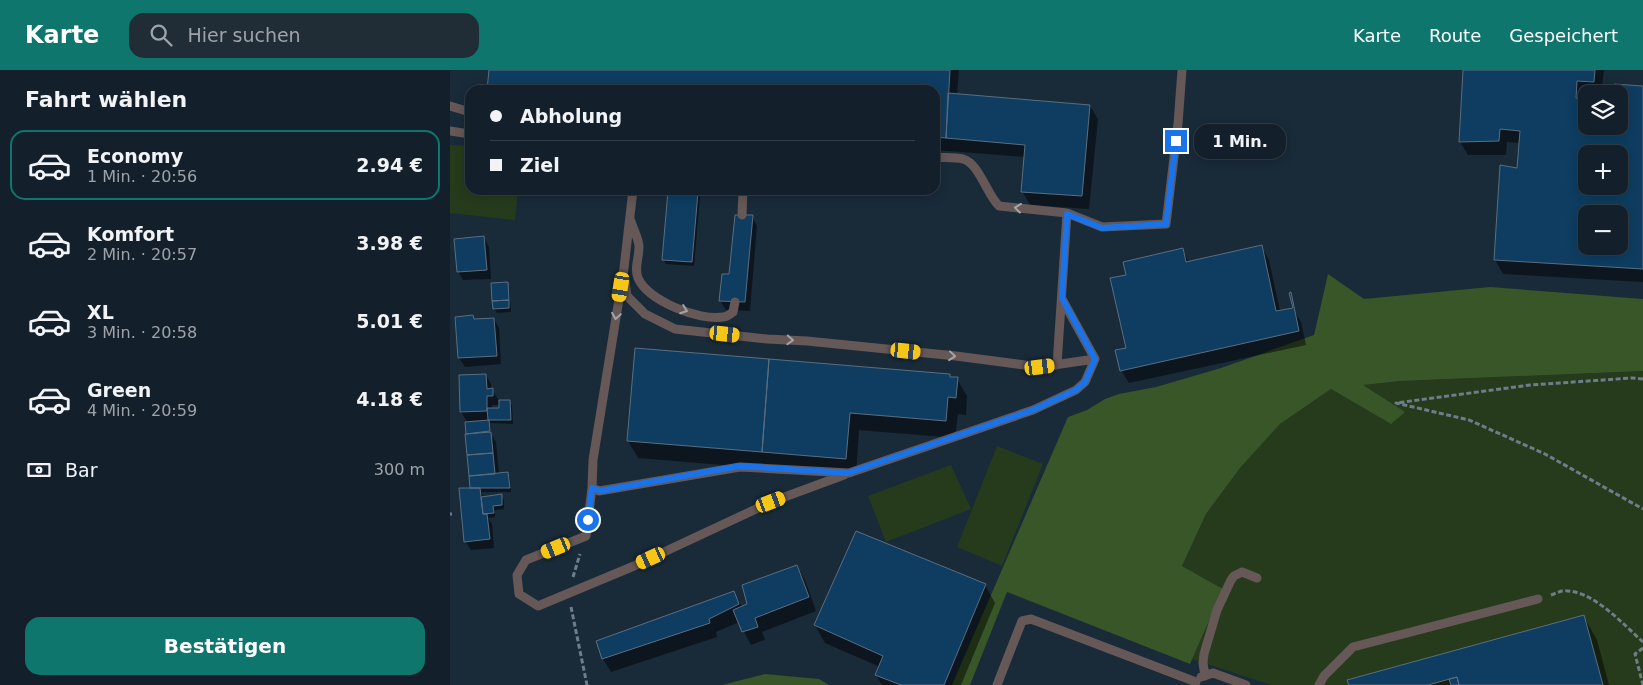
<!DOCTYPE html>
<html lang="de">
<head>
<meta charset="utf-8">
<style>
  body { margin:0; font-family:"DejaVu Sans",sans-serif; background:#202d37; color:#f1f3f6; height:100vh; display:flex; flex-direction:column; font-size:19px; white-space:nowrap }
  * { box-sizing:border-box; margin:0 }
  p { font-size:16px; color:#9da3a9 }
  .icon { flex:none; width:28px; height:28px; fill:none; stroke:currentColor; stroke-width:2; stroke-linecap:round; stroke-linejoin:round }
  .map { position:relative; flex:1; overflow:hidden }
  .details { display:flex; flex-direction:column; background:#13202b; width:450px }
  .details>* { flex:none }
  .guide { position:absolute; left:15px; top:15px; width:475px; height:110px; border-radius:15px; box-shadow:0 2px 12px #0003,0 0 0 1px #323e47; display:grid; align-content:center; height:110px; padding:0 25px; background:#13202b }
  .tools { position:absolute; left:1128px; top:15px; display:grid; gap:10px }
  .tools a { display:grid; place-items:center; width:50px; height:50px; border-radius:10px; background:#13202b; box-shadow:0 2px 12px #0003,0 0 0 1px #323e47; font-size:25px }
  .end { position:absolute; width:22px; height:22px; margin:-11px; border:6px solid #1a73e8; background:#fff; box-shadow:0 0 0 2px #fff }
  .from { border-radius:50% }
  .bubble { position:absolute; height:35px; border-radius:15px; background:#13202b; box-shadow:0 2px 12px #0003,0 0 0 1px #323e47; font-size:16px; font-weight:700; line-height:35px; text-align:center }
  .car { position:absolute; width:15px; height:30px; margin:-15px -8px; border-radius:6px; box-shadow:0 0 4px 1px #0007; background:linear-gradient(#f5c518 24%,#345 0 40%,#f5c518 0 76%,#345 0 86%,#f5c518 0) }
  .guide b { display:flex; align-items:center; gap:18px; height:48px; font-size:19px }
  .guide b+b { border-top:1px solid #323e47 }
  .guide i { width:12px; height:12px; background:#f1f3f6 }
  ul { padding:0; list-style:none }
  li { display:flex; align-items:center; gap:15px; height:70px; margin:0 10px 8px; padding:0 15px; border:2px solid transparent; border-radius:15px }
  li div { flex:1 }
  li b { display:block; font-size:19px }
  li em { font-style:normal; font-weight:700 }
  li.selected { border-color:#0f766e }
  li>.icon { width:45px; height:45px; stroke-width:1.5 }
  h2 { padding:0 25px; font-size:22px; line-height:60px }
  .pay { display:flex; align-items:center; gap:12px; height:55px; padding:0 25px; font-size:19px }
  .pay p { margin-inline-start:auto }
  .primary-button { display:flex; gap:10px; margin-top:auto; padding:10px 25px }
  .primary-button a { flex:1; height:58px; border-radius:15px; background:#0f766e; color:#fff; font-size:20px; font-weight:700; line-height:58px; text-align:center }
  header { display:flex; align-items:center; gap:30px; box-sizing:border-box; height:70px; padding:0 25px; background:#0f766e; color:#fff }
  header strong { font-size:24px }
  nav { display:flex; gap:28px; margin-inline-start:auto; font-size:18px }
  .search { width:350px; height:45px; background:#202d37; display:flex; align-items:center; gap:12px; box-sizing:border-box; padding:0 18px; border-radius:15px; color:#9da3a9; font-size:19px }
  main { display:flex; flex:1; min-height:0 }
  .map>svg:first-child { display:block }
  .green { fill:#263b1c }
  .forest { fill:#385628 }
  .shadow { fill:#0007; fill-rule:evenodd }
  .building { fill:#0e3d61; stroke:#5b6e80; fill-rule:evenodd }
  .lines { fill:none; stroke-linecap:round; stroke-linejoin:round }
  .path { stroke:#6f7d8a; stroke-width:3; stroke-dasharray:5 2.5; stroke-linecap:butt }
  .service { stroke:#655857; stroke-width:9 }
  .oneway { stroke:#a5a4a8 }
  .route { stroke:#1a73e8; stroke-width:6 }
</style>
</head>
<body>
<header>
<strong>Karte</strong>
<div class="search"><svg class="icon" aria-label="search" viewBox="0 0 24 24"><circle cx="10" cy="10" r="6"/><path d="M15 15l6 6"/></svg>Hier suchen</div>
<nav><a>Karte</a><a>Route</a><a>Gespeichert</a></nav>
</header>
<main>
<section class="details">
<h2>Fahrt wählen</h2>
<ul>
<li class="selected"><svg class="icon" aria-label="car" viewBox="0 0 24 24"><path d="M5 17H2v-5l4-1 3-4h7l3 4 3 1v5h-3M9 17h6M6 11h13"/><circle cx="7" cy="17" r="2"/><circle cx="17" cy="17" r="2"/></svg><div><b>Economy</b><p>1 Min. · 20:56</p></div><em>2.94 €</em></li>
<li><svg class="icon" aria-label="car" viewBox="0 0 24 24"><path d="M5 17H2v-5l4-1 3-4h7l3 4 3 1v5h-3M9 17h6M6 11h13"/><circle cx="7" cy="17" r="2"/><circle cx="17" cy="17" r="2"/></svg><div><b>Komfort</b><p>2 Min. · 20:57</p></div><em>3.98 €</em></li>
<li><svg class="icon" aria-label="car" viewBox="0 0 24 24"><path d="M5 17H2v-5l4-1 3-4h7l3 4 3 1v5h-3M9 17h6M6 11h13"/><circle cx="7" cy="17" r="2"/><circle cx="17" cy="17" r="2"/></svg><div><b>XL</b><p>3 Min. · 20:58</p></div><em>5.01 €</em></li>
<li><svg class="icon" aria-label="car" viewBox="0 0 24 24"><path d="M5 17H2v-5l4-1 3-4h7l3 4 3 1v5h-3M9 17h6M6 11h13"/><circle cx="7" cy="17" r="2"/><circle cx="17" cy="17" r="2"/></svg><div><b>Green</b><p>4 Min. · 20:59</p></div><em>4.18 €</em></li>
</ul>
<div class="pay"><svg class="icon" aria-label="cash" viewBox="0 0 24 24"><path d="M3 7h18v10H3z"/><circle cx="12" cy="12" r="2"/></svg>Bar<p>300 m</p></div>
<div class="primary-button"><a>Bestätigen</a></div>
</section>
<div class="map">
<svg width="1193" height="615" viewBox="0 0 1193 615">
  <rect width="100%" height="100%" fill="#192a39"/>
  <path class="green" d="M0,75L20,76V120H68L65,150L0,143Z
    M1193,301V615H821L742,589L773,519L732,496L756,444L790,398L830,354L881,319L941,354L912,315L951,311Z
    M547,376L593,394L552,496L507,477Z
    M501,395L521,439L436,472L418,426Z"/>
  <path class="forest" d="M878,204L914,229L1040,217L1193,229V301L951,311L913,315L955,342L941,354L881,319L830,354L790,398L756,444L732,496L773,519L740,594L557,522L520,615H502L618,347L637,340L655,329L669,324L706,317L771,298L864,265Z
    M315,604L369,609L379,615H272Z"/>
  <path class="shadow" d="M41,0H509L507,25L640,36L648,49L639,139L580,135L572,121L575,87L485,80V20H39Z
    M1014,0H1154L1151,24H1134V29L1136,30V56H1169V24L1165,15L1193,17V212L1053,204L1045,190L1051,96L1068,99L1070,73L1057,72L1056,85H1018L1010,72ZM1136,84H1169V116H1136ZM1136,144H1169V176H1136Z
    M217,120H244L243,123H247L250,127L244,196L216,194L213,189L219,123Z
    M302,146L307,156L300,241L276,240L270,231Z
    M34,168L39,177L41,209L13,210L8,201Z
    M811,176L819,190L830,241L843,239L851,252L856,275L679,313L671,300L677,279V206L732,180L739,192Z
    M57,213L59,218L61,242L47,243L44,239Z
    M23,247L25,251L44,249L49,258L51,294L15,297L9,288Z
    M36,305L41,314V320H42L48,329V332L60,331L62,336L63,354L40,353L41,364L46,372L49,404H58L60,408L61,422H31L34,427L51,426L54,430V439L45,440V447L38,448L42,454L44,478L21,480L15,471L22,419L19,365L17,363L18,353L11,342ZM42,335H50V339H42Z
    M499,305L501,308L507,309L517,326L516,345L508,344L505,368L409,360L406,406L188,388L178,371Z
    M347,496L355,510L366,541L312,562L315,570L301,575L289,552L266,562L267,567L161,602L153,589L147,572L284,523L292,537L299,535Z
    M535,515L545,533L511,615H432L426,605L430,597L375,573L365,555Z
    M1134,547L1147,570L1159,615H900Z"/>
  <path class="building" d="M39,0H500L496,68L485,67V20H37Z
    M1013,0H1145L1144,12L1127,11L1126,28H1136V56H1169V24H1163L1164,14L1193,16V199L1044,190L1050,95L1067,98L1070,61L1050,59L1049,71L1009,72ZM1136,84H1169V116H1136ZM1136,144H1169V176H1136Z
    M498,23L640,35L632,126L571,122L575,75L496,68Z
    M218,121L248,122L242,192L212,190Z
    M285,145H303L295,232L269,231L272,204H279Z
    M34,166L37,200L7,202L4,169Z
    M812,175L826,241L843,238L839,223L841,222L849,261L670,301L665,280L676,278L660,208L676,205L673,192L733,178L736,192Z
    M58,212L59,230L42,231L41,213Z
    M59,230V238L43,239L42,231Z
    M23,245L24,249L44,248L47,286L8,288L5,247Z
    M185,278L319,289L312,382L177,371Z
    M319,289L500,304V307H508L506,328L498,327L496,351L400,343L396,389L312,382Z
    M36,304L37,319L43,318V326H37V341L10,342L9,305Z
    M49,330H60L61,350H38L37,338H49Z
    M39,350L40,361L16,364L15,352Z
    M41,362L43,383L17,385L15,364Z
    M43,383L45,404L19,406L17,385Z
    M58,402L60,418H20L19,406Z
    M9,418H30L33,444H37L40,469L14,472Z
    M52,424V435L43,436L44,443L33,444L31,427Z
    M406,461L536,514L494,615H451L425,605L433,586L364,555Z
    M347,495L359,527L305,548L308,557L292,562L283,540L297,534L292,515Z
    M284,521L289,534L259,549L260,553L152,589L146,571Z
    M1134,545L1153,615H1009L1007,607L978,615H899L897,610Z
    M1007,607L1009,615H1001L999,609Z"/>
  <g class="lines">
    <path class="path" d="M1193,309L1182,308L1080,315L946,333L1019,350L1095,384L1193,439
      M0,444H2
      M123,507L130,484
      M1101,525C1104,524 1108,522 1112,521C1141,518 1173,554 1193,572
      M121,537L137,615
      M1193,578L1185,584L1193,615"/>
    <path class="service" d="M0,36L20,42
      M0,61L20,64
      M485,87C494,88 504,87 513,89C529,93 537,125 549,136L617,143L652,157L716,154L728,54L732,0
      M183,120L174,198L143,390L142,418L149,421L290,397L399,403L583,340L626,320L635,312L645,289L612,229
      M265,120H266
      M292,145L293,120
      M181,151C183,159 189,169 189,177C189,188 184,198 188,208C198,231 249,251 273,247C277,247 280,244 283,242L285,232
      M175,210L177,226L195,244L225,259L317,269L357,271L506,286L590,297L645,289
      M607,295L617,143
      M142,418L136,466L76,490L67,505L69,524L88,536L184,496L321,432L394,405
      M755,606L753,593L754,584L767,540L781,510L784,506L792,502L807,508
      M751,607L763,603L796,615
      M547,615L572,551L581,549L746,612
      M869,615L874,606L903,577L1088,529"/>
  </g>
  <defs><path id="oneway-chevron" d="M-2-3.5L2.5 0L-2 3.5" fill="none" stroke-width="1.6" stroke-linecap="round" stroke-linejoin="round" transform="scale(1.25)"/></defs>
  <g class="oneway">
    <use href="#oneway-chevron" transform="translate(568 138) rotate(-173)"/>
    <use href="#oneway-chevron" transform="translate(234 240) rotate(20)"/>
    <use href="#oneway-chevron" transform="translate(166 246) rotate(99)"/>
    <use href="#oneway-chevron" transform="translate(340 270) rotate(3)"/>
    <use href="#oneway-chevron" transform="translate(502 286) rotate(6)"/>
  </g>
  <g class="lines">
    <path class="route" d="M138,450L142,418L150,421L290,396L398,403L583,340L626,320L635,312L645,289L612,228L617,144L652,158L716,154L726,71"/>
  </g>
</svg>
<div class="tools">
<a><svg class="icon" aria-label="layers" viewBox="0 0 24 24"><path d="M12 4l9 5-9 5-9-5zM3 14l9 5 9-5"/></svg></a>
<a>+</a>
<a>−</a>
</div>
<i class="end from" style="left:138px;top:450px"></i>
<i class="end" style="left:726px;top:71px"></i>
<div class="bubble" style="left:744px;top:54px;width:92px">1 Min.</div>
<i class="car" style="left:171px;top:217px;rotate:189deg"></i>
<i class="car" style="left:275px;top:264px;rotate:96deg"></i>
<i class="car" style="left:456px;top:281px;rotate:96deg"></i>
<i class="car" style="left:590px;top:297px;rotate:83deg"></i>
<i class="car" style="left:321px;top:432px;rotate:69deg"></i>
<i class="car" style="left:106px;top:478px;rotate:248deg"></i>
<i class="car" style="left:201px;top:488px;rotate:245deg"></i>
<div class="guide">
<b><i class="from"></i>Abholung</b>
<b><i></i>Ziel</b>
</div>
</div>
</main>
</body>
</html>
